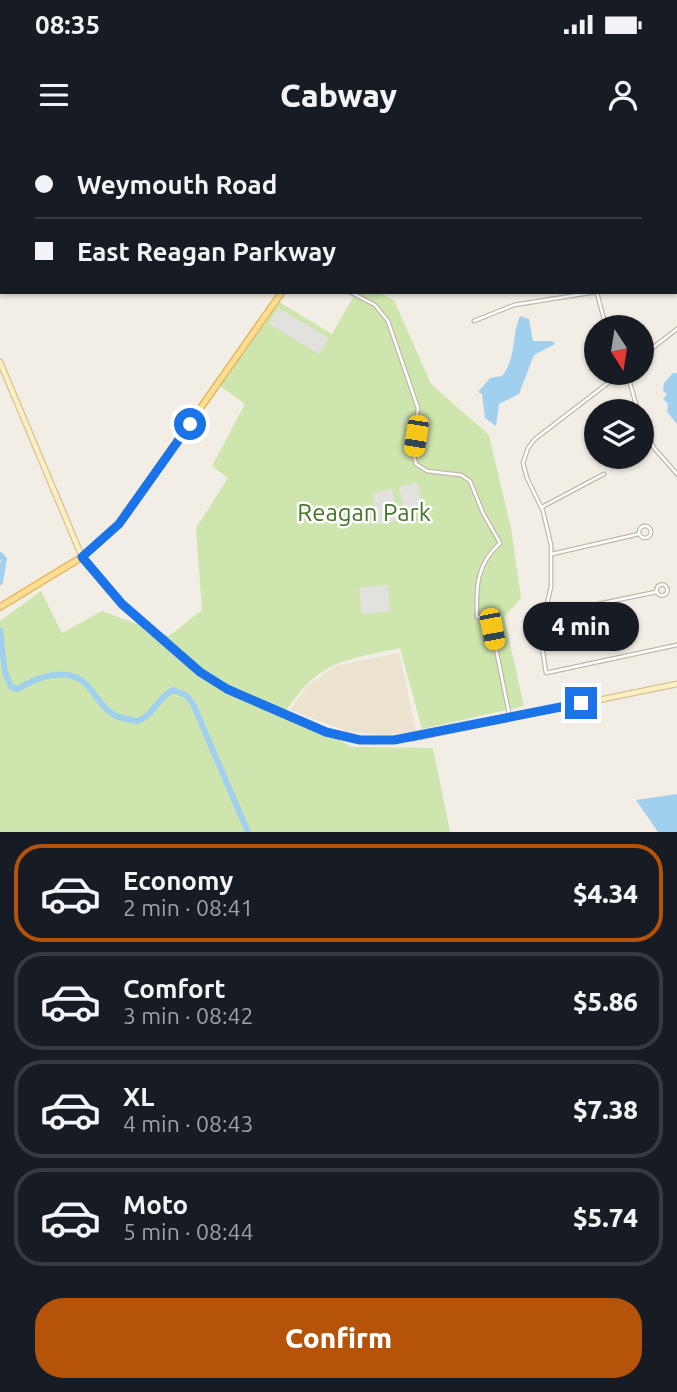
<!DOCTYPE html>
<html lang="en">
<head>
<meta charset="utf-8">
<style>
  body { margin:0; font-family:Ubuntu,sans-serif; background:#20242c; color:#f1f3f6; height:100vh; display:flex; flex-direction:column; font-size:26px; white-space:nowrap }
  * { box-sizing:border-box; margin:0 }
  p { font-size:23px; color:#9ea1a6 }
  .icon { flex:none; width:38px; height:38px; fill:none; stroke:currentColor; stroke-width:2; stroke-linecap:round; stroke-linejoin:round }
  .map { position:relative; height:692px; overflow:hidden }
  .panel { display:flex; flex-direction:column; background:#171b24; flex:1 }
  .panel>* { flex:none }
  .hud { position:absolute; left:0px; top:0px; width:677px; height:154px; box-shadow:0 2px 5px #0004; display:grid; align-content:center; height:154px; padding:0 35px; background:#171b24 }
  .needle { width:46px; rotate:168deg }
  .buttons { position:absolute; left:584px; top:175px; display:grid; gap:14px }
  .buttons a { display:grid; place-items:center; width:70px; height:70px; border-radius:50%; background:#171b24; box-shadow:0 2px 5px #0004; font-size:35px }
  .end { position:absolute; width:32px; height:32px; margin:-16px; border:9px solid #1a73e8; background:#fff; box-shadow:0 0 0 4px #fff }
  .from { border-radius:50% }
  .bubble { position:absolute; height:49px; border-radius:24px; background:#171b24; box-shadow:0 2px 5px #0004; font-size:23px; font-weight:800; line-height:49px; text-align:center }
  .car { position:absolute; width:21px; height:42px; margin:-21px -10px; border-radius:9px; box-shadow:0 0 5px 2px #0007; background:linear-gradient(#f5c518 24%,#345 0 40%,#f5c518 0 76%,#345 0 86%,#f5c518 0) }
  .hud b { display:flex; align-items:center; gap:24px; height:66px; font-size:26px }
  .hud b+b { border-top:2px solid #363941 }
  .hud i { width:18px; height:18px; background:#f1f3f6 }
  ul { padding:12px 0 0; list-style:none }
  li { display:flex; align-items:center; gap:21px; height:98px; margin:0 14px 10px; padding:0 21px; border:4px solid #363941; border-radius:28px }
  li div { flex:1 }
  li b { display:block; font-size:26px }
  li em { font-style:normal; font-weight:800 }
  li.on { border-color:#b45309 }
  li>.icon { width:63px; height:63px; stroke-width:1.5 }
  .action { display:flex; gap:14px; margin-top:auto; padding:14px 35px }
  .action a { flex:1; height:80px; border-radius:28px; background:#b45309; color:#fff; font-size:28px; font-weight:800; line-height:80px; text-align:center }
  .status { display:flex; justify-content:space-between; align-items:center; height:49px; padding:0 35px; background:#171b24; direction:ltr }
  .status svg { height:19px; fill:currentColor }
  header { display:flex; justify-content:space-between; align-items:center; height:91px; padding:0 35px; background:#171b24; font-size:32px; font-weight:800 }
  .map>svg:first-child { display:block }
  .education { fill:#ebe3cf }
  .green { fill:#cee6ae }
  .parking { fill:#e3e1dd }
  .water { fill:#a1d0ef }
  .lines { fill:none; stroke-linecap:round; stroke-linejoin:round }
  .river { stroke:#a1d0ef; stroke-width:6 }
  .street-casing { stroke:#c0b8ab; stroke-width:5 }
  .secondary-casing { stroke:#d5c397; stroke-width:7 }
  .primary-casing { stroke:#e2ba64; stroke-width:8 }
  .street { stroke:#fff; stroke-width:2.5 }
  .secondary { stroke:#feefc3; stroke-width:4.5 }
  .primary { stroke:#fddd93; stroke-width:5 }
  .route { stroke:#1a73e8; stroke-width:9 }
  .labels { text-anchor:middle; stroke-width:5; stroke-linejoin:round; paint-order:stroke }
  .park-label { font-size:24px; fill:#477529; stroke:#fff }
</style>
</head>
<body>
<div class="status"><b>08:35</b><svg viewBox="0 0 49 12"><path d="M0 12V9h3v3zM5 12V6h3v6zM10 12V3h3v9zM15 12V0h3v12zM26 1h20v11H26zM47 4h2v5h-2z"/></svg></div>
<header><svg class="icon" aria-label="menu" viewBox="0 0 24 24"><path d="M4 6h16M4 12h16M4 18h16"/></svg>Cabway<svg class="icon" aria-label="person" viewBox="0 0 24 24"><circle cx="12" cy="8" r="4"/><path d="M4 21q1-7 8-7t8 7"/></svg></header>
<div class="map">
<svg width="677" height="692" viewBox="0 0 677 692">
  <rect width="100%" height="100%" fill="#f2eee5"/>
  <path class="education" d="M397,0H677V57L676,2Z
    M399,513L416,591L385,595L349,592L290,570L307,546L335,526Z"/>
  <path class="green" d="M356,152H378L394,160L431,244L489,295L511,388L521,458L504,477L524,566L422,589L400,508C343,521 321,519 286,571L352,607L433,608L450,692H0V481L41,451L62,493L102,471L169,496L202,470L196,388L228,338L212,326L245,264L220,246L279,162L332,194Z"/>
  <path class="parking" d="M278,168L329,198L319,214L269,184Z
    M414,343L418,344L423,367L405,374L399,347Z
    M392,349L398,380L379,384L372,353Z
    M387,445L390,471L364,474L361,472L359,448Z"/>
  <path class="water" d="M520,176L529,179L533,201H552L555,204L534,215L519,254L499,264L496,286L485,278L482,254L478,252L490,238L502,236C517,217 511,196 520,176Z
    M673,233H677V284L667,272L668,264L663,259L667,254L663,251L664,243Z
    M677,654V692H658L636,660Z"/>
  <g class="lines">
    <path class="river" d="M0,415L4,419L0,442
      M0,490L5,532L11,547L18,549C36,537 68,526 86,544C95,553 100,565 111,573C119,579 128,579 138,581C155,574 158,557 173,550L186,555L193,564L248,692"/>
    <defs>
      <path id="street" d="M234,0L237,2
        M319,0L320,2
        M195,2L197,0
        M254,2L255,0
        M676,135H677
        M350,152L375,165L388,181L418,268L413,311L416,324L427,331L461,335L470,341L483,373L500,403C476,425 476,447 477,477L488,478L492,489L510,578
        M597,153L606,187
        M474,181L514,165L596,152
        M642,216L677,189
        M621,233L535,299L528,308L523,323L527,338L543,371L551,405V447L540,493L546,533L677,505
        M627,233L638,271
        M642,284L654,308L677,334
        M542,367L604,334
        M639 392a6 6 0 1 1 12 0a6 6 0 1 1-12 0Z
        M552,414L639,394
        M656.5 450a5.5 5.5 0 1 1 11 0a5.5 5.5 0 1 1-11 0Z
        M547,465L579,468L656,452"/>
      <path id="secondary" d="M0,222L82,417L122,464L199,532L237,554L338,596L373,601L413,598L677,544"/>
      <path id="primary" d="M387,2L389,0
        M0,467L82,417L119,384L282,152"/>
    </defs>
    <use href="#street" class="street-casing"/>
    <use href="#secondary" class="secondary-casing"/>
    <use href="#primary" class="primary-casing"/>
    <use href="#street" class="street"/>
    <use href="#secondary" class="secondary"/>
    <use href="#primary" class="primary"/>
  </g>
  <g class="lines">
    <path class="route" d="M190,284L119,384L82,417L122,464L200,532L227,549L326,592L360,600H394L581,563"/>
  </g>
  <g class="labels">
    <g class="park-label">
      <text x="364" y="381">Reagan Park</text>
    </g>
  </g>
</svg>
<div class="buttons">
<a><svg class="needle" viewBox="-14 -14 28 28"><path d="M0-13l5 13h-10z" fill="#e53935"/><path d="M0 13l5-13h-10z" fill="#9ea1a6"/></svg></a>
<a><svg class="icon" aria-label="layers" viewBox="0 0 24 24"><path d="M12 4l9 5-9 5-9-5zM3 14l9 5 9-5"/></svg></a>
</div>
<i class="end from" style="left:190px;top:284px"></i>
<i class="end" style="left:581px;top:563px"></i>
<div class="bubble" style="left:523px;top:462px;width:116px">4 min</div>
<i class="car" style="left:416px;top:296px;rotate:189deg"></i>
<i class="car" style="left:492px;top:489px;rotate:169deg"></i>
<div class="hud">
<b><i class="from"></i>Weymouth Road</b>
<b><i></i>East Reagan Parkway</b>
</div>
</div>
<section class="panel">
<ul>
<li class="on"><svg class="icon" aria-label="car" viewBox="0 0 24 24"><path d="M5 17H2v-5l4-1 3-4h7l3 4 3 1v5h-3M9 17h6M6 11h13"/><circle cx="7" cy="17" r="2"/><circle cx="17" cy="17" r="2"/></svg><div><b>Economy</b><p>2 min · 08:41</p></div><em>$4.34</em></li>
<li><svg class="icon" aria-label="car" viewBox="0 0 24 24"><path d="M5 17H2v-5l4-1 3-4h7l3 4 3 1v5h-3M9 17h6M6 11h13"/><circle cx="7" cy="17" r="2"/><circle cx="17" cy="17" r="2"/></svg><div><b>Comfort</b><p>3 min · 08:42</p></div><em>$5.86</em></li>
<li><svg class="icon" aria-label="car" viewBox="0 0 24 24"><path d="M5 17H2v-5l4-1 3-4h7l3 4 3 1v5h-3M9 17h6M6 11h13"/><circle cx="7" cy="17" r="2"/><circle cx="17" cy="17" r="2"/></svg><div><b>XL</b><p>4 min · 08:43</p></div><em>$7.38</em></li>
<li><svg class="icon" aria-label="car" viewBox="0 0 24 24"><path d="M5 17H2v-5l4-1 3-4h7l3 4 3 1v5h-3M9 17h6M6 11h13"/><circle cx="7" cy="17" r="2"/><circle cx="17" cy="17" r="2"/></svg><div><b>Moto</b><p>5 min · 08:44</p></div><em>$5.74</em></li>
</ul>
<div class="action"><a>Confirm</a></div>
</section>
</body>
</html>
